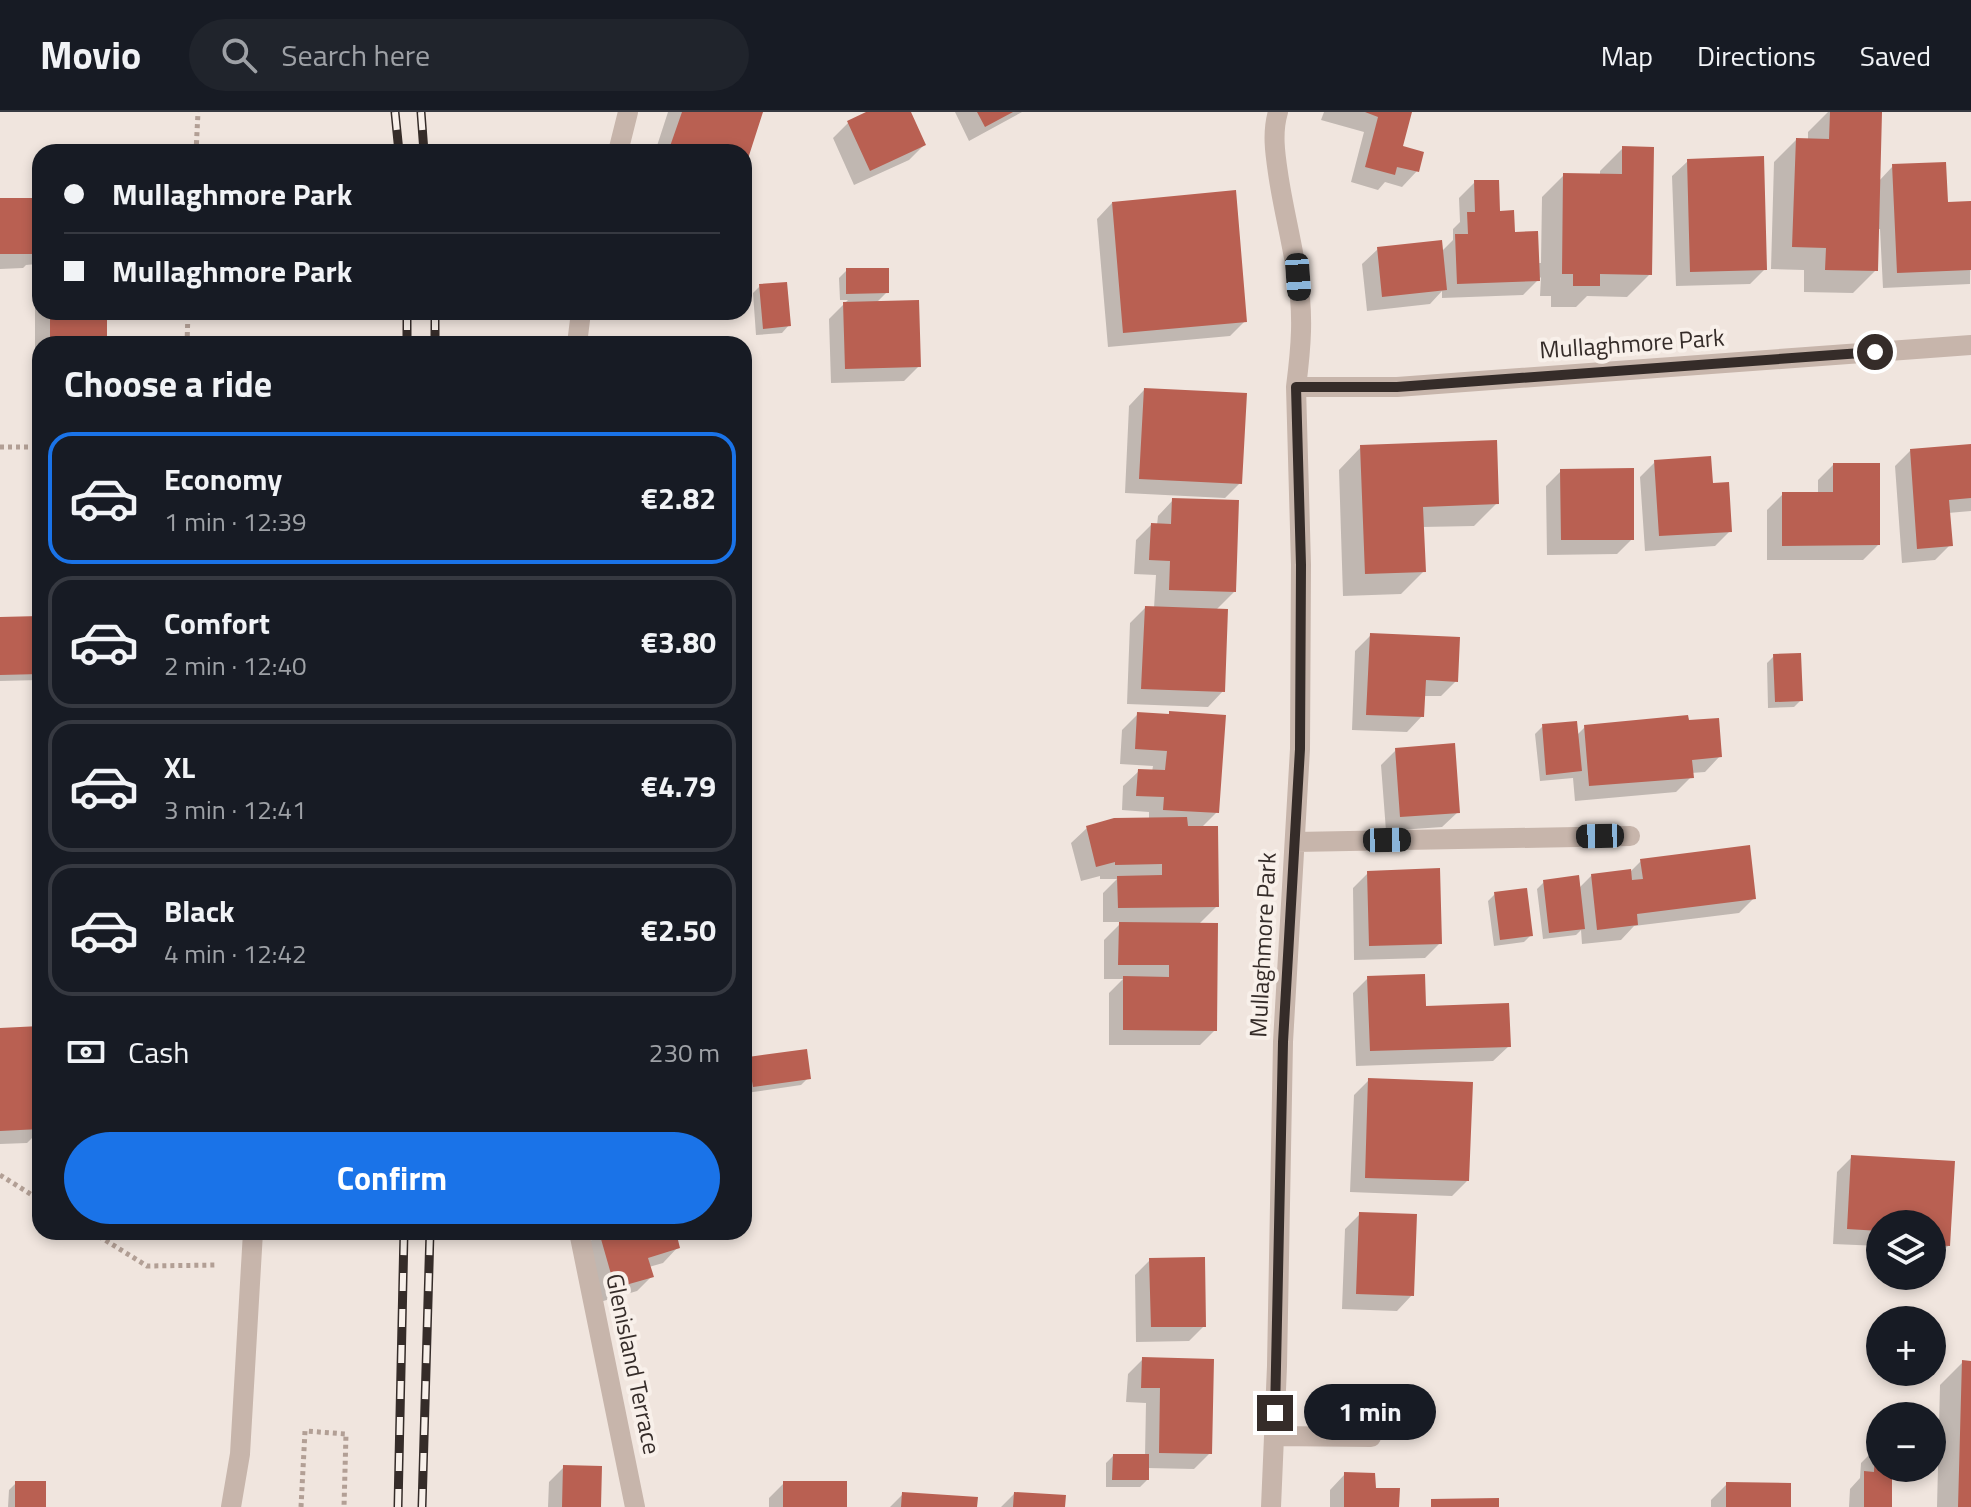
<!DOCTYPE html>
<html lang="en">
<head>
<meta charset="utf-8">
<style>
  body { margin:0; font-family:"Titillium Web",sans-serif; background:#20242c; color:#f1f3f6; height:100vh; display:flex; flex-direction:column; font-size:30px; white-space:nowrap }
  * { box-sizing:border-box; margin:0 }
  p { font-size:26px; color:#9ea1a6 }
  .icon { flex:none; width:44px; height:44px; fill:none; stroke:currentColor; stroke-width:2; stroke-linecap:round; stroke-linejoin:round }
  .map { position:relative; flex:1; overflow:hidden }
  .drawer { position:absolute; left:32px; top:224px; width:720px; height:904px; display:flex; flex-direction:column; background:#171b24; border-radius:24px; box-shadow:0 4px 12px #0003 }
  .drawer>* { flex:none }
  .top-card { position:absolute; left:32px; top:32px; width:720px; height:176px; border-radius:24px; box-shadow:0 4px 12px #0003; display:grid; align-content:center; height:176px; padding:0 32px; background:#171b24 }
  .tools { position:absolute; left:1866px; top:1098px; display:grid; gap:16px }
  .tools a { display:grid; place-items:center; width:80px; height:80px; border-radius:50%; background:#171b24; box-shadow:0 4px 12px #0003; font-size:40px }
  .end { position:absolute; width:36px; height:36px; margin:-18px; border:10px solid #352c29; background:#fff; box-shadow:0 0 0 4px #fff }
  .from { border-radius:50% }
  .bubble { position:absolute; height:56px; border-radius:28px; background:#171b24; box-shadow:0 4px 12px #0003; font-size:26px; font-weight:700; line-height:56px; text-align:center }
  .car { position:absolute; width:24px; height:48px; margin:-24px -12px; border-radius:10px; box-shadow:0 0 6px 2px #0007; background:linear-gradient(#222 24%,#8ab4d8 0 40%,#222 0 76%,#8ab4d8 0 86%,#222 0) }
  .top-card b { display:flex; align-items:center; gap:28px; height:76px; font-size:30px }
  .top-card b+b { border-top:2px solid #363941 }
  .top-card i { width:20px; height:20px; background:#f1f3f6 }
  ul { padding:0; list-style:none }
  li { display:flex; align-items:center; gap:24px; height:132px; margin:0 16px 12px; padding:0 16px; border:4px solid #363941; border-radius:24px }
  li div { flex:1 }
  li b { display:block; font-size:30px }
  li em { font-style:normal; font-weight:700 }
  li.current { border-color:#1a73e8 }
  li>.icon { width:72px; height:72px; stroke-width:1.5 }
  h2 { padding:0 32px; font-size:36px; line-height:96px }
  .pay { display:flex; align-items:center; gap:20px; height:88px; padding:0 32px; font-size:30px }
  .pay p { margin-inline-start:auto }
  .button { display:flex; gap:16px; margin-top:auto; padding:16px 32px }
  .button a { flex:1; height:92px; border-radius:48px; background:#1a73e8; color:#fff; font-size:32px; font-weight:700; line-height:92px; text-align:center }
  header { display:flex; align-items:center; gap:48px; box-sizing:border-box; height:112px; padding:0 40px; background:#171b24; border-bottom:2px solid #363941 }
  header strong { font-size:38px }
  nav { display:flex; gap:44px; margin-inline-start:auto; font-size:28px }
  .search { width:560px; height:72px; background:#20242c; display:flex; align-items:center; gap:20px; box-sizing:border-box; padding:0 28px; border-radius:44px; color:#9ea1a6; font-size:30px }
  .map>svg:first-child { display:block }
  .shadow { fill:#0003 }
  .building { fill:#b96052 }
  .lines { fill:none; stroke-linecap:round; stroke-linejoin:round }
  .path { stroke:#b29f95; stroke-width:5; stroke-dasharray:4 4; stroke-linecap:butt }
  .minor { stroke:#c7b5ab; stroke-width:20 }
  .rail-casing { stroke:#352c29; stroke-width:9 }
  .rail { stroke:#f8f0ea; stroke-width:6; stroke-dasharray:18; stroke-linecap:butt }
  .route { stroke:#352c29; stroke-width:10 }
  .labels { text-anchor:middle; stroke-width:8; stroke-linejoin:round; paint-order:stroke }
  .street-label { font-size:24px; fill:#352c29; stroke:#f8f0ea }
</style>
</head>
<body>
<header>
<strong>Movio</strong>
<div class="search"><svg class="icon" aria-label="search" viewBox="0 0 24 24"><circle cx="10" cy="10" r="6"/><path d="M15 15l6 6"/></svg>Search here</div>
<nav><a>Map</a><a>Directions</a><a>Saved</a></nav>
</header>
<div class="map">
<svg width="1971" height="1395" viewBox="0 0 1971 1395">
  <rect width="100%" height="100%" fill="#f0e5de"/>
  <path class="shadow" d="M668,0H761L744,51V40H655Z
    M871,0H909L924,33L909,48L854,73L833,26L848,11Z
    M955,0H1022L969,29Z
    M1324,0H1410L1400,35L1417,59L1402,75L1385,70L1378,78L1351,70L1364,20L1321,8Z
    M1828,0H1880L1878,70L1893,54L1946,92L1971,91L1970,172L1883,176L1880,117H1877L1876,158L1853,181L1804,180V158L1771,157L1774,50L1796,28H1808V20Z
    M1623,36L1650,162L1627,185L1587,184L1576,195H1551V184H1540L1541,165L1523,183L1442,186V179L1430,192L1367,199L1362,152L1378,137L1441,140L1453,128V117L1460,110L1459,86L1475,70L1513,122L1537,151H1541L1542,85L1564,63H1600V59Z
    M1688,49L1765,157L1750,172L1676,174L1672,64Z
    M0,89L40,96V200H105V232H40V485H38L35,414V191L38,188L37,152L26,153L23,156L0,157Z
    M1112,91L1245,209L1230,224L1108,235L1097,107Z
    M847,158L887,180L876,191L919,254L904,269L831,271L829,207L848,188H840L839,166Z
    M760,174L789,213L782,221L756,223L753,181Z
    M1144,278L1240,371L1225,386L1125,381L1129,294Z
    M1971,334V399L1948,401L1950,433L1935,448L1902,451L1895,354L1910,339Z
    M1361,335L1497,391L1474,414L1422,415L1424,459L1401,482L1343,484L1339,358Z
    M1655,350L1711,373L1730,419L1715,434L1645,439L1640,365Z
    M1833,353L1878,433L1863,448H1767V398L1783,382H1818V368Z
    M1561,359L1632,427L1617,442L1547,443L1546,374Z
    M1173,388L1234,480L1215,499L1223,579L1208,595L1127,592L1130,511L1145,496H1154L1156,463L1134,462L1136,428L1151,413H1157L1158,404Z
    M40,506V568L0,569V507Z
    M1370,524L1456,569L1441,584H1423L1422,604L1407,620L1352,618L1355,539Z
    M1774,544L1801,588L1794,595L1768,596L1767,551Z
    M1138,602L1217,700L1201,716L1217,794L1198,813L1215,918L1200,933H1109V881L1123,867H1104V828L1122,810H1103V781L1117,767H1100V764L1081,769L1071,731L1087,716L1149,708V700L1122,698L1123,674L1139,659L1152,660L1153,654L1120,652L1122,618Z
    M1543,614L1577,623L1585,615L1720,644L1705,660L1691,661V665L1676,680L1575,689L1573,666L1540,669L1535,622Z
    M1396,638L1458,700L1442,715L1386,719L1381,653Z
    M1641,749L1754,786L1739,801L1634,814L1621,828L1582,832L1581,818L1576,823L1543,827L1537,777L1544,770L1578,777L1592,763L1631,759Z
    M1368,761L1440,831L1425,846L1354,848L1353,776Z
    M1495,782L1531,823L1524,830L1494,834L1488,789Z
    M1368,866L1424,896L1509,934L1493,949L1356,954L1353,881Z
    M40,916V1018L27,1031L0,1032V918Z
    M749,947L808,966L801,973L746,981L744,952Z
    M1369,968L1467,1069L1452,1084L1350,1080L1354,983Z
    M1852,1045L1953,1051L1948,1134L1932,1149V1112H1880V1134L1833,1132L1837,1060Z
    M1360,1102L1412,1183L1397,1199L1342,1197L1345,1117Z
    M599,1120H673L678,1135L663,1151L649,1155L652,1164L637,1179L600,1190L584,1136Z
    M1150,1148L1204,1214L1189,1229L1136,1230L1135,1163Z
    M1143,1247L1210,1341L1194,1357L1147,1356V1368L1140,1375H1106V1351L1113,1344H1145L1146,1291L1126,1290L1128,1262Z
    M1963,1250L1971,1251V1395H1937L1940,1273Z
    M1876,1336H1880V1356H1890V1395H1849L1850,1377L1860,1366L1861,1351Z
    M564,1355L599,1395H548L549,1370Z
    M1345,1362L1374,1378L1397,1395H1330V1378Z
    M16,1371L44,1395H8L9,1378Z
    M784,1371L845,1395H769V1386Z
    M1727,1372L1789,1395H1711V1388Z
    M903,1382L975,1395H890Z
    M1014,1382L1063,1395H1001Z"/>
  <path class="building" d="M682,0H763L745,56L744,40H668Z
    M866,0H911L926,33L870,59L847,9Z
    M977,0H1013L985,15Z
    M1365,0H1412L1403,34L1424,40L1419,60L1397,55L1395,63L1365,55L1378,5Z
    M1830,0H1882L1878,159L1825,158L1826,136L1792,135L1796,26L1829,27Z
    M1622,34L1654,35L1652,163L1600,162V174H1573V162H1562L1563,61L1622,62Z
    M1764,44L1767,158L1690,160L1687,47Z
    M1946,50L1948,90L1971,89V158L1897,161L1892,52Z
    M1474,68H1499L1500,99L1514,98L1515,120L1538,119L1540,169L1457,172L1455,122H1468L1467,100H1475Z
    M1236,78L1247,210L1123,221L1112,90Z
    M0,86H40V142H0Z
    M1442,128L1447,178L1382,185L1377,135Z
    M846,156H889V181L846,182Z
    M787,170L791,214L763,217L759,172Z
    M919,188L921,255L845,257L843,190Z
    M50,200H107V232H50Z
    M1144,276L1247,281L1242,372L1139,367Z
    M1497,328L1499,392L1423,395L1426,460L1365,462L1360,333Z
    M1971,332V386L1949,388L1953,434L1917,437L1910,337Z
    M1711,344L1713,371L1729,370L1732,420L1659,424L1654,348Z
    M1833,351H1880V433L1782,434V380H1833Z
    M1634,356V428H1561L1560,357Z
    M1172,386L1239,388L1236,480L1169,478L1170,449L1149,448L1151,411L1171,412Z
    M1145,494L1228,497L1225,580L1141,577Z
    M40,504V562L0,563V505Z
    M1370,521L1460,525L1458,570L1426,568L1424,605L1366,603Z
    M1801,541L1803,589L1775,590L1773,542Z
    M1169,599L1226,603L1219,701L1163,698L1164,685L1136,684L1138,657L1165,658L1167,639L1135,637L1137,600L1169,602Z
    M1688,603L1689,608L1719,606L1722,645L1692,648L1694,666L1589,674L1584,613Z
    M1577,609L1582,659L1546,663L1542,612Z
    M1455,631L1460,701L1400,705L1395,636Z
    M1187,705L1188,714H1218L1219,795L1118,796L1117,764L1162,763V752L1115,753V750L1096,755L1086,714L1114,706Z
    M1750,733L1756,787L1637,802L1638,813L1597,818L1591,762L1631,757L1632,768L1643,767L1640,747Z
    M1440,756L1442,832L1369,834L1367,759Z
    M1579,763L1585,817L1549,821L1543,768Z
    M1527,776L1533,824L1500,828L1494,780Z
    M1119,810L1218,811L1217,919L1123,918V864L1169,865V853H1118Z
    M1425,862L1426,894L1509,891L1511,935L1370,939L1367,864Z
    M40,914V1017L0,1019V916Z
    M807,937L811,967L753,975L748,945Z
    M1368,966L1473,970L1469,1069L1365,1066Z
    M1851,1043L1955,1049L1950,1134L1932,1133V1112H1880V1119L1847,1117Z
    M1359,1100L1417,1102L1414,1184L1356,1182Z
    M599,1120H676L680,1136L648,1146L654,1165L615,1176Z
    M1205,1145L1206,1215H1151L1149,1146Z
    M1142,1245L1214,1247L1212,1342L1159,1341L1160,1276H1141Z
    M1962,1248L1971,1249V1395H1958Z
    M1875,1334H1880V1356H1892V1395H1864V1359L1874,1360Z
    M1113,1342H1149V1368H1112Z
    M563,1353L602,1354L601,1395H562Z
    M1344,1360L1375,1361L1376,1376H1400L1399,1395H1344Z
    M15,1369H46V1395H15Z
    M783,1369H847V1395H783Z
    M1726,1370L1791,1371V1395H1726Z
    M902,1380L978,1385L977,1395H901Z
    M1014,1380L1066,1383L1065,1395H1013Z
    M1499,1386V1395H1431V1387Z"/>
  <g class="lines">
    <path class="path" d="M196,40L198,0
      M187,232L188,200
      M0,335H40
      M0,1063L40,1088
      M92,1120L147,1154L218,1153
      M301,1395L305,1319L346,1322L344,1395"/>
    <path class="minor" d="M1278,0C1272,20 1275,41 1278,61C1283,96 1292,129 1297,164C1304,202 1301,236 1296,275
      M618,40L628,0
      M577,232L581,200
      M1295,730L1630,724
      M579,1120L635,1395
      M1274,1324L1371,1325
      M231,1395L240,1342L253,1120
      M1271,1395L1277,1254L1283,930L1300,637L1301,453L1296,275H1397L1971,233"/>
    <defs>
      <path id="rail" d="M395,0L399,40
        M421,0L424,40
        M407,200V232
        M435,200V232
        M398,1395L404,1120
        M422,1395L430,1120"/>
    </defs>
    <use href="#rail" class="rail-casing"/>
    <use href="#rail" class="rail"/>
  </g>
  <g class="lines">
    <path class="route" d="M1275,1301L1283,930L1300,637L1301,453L1296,275H1397L1875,240"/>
  </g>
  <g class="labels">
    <g class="street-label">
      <text transform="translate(1632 232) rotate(-4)" y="8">Mullaghmore Park</text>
      <text transform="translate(1263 833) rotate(-87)" y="8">Mullaghmore Park</text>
      <text transform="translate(633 1252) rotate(78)" y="8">Glenisland Terrace</text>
    </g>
  </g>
</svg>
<div class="tools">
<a><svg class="icon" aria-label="layers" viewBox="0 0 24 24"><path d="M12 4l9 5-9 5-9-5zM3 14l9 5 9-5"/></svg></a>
<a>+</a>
<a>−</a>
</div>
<i class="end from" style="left:1875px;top:240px"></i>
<i class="end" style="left:1275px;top:1301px"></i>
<div class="bubble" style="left:1304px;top:1272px;width:132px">1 min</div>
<i class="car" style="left:1298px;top:165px;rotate:176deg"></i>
<i class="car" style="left:1600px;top:724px;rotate:269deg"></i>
<i class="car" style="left:1387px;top:728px;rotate:89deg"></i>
<div class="top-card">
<b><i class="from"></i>Mullaghmore Park</b>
<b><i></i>Mullaghmore Park</b>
</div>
<section class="drawer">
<h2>Choose a ride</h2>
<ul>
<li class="current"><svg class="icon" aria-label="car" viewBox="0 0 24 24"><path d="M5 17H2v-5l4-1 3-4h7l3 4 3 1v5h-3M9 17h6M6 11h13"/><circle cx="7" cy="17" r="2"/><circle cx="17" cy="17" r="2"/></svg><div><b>Economy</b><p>1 min · 12:39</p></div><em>€2.82</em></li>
<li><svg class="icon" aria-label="car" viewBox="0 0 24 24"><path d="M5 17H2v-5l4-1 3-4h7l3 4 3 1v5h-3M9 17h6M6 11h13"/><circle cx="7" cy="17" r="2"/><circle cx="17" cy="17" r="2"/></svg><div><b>Comfort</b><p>2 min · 12:40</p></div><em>€3.80</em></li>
<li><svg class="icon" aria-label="car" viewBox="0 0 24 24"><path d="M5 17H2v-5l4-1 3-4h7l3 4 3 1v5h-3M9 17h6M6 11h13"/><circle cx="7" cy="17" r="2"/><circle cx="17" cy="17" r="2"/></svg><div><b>XL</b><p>3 min · 12:41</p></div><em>€4.79</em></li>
<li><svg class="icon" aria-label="car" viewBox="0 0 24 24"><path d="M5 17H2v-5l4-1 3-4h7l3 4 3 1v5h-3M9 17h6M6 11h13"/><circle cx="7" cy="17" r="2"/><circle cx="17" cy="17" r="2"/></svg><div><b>Black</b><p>4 min · 12:42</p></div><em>€2.50</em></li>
</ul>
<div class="pay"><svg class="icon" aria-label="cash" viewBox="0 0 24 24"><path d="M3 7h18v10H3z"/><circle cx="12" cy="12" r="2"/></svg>Cash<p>230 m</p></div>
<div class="button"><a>Confirm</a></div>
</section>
</div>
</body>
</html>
